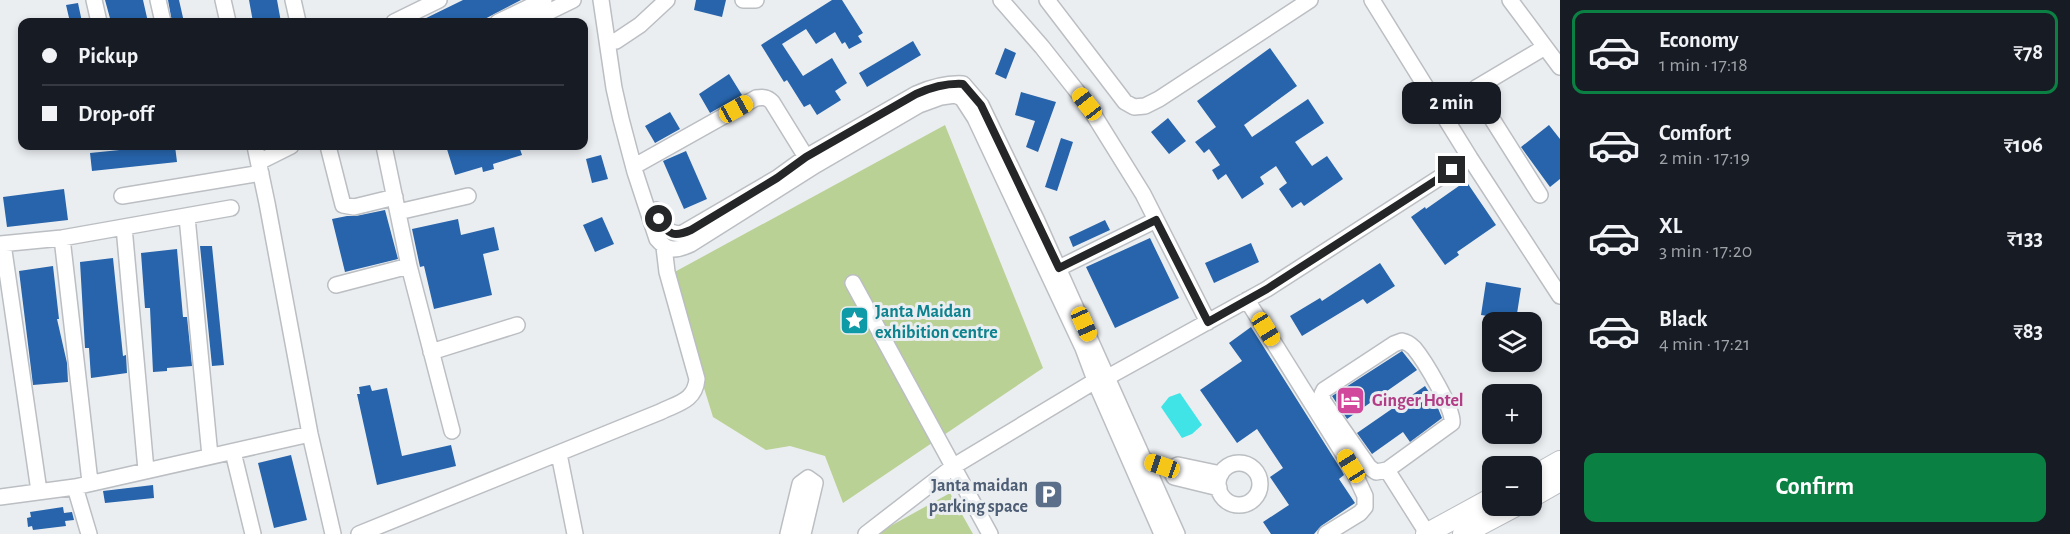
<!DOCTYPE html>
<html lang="en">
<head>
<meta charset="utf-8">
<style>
  body { margin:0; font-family:"Alegreya Sans",sans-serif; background:#242831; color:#f1f3f6; height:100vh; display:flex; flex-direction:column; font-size:22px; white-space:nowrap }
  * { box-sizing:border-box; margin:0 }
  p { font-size:20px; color:#9ea1a6 }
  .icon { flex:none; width:33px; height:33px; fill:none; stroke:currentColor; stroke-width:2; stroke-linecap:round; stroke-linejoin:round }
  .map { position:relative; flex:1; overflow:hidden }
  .details { display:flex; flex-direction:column; background:#171b24; width:510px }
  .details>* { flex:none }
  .banner { position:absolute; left:18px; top:18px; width:570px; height:132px; border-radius:12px; box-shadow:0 3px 9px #0003; display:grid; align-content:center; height:132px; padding:0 24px; background:#171b24 }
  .fabs { position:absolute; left:1482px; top:312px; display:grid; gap:12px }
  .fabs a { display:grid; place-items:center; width:60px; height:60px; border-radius:12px; background:#171b24; box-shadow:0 3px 9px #0003; font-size:30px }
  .end { position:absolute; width:27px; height:27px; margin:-14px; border:8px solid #252627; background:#fff; box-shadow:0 0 0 3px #fff }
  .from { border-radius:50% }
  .bubble { position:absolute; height:42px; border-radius:12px; background:#171b24; box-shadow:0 3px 9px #0003; font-size:20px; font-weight:700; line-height:42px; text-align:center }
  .car { position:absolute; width:18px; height:36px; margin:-18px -9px; border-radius:8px; box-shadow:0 0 4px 2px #0007; background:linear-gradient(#f5c518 24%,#345 0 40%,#f5c518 0 76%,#345 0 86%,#f5c518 0) }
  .banner b { display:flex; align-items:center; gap:21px; height:57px; font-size:22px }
  .banner b+b { border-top:2px solid #363941 }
  .banner i { width:15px; height:15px; background:#f1f3f6 }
  ul { padding:10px 0 0; list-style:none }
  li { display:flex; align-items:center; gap:18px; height:84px; margin:0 12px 9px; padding:0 12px; border:3px solid transparent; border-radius:12px }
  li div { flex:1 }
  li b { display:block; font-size:22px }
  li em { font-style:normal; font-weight:700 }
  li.selected { border-color:#0b8043 }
  li>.icon { width:54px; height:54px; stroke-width:1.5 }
  .button { display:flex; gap:12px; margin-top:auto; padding:12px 24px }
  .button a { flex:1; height:69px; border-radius:12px; background:#0b8043; color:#fff; font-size:24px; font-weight:700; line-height:69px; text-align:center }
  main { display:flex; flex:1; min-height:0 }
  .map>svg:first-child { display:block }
  .green { fill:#b9d194 }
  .water { fill:#40e4e6 }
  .building { fill:#2764ab }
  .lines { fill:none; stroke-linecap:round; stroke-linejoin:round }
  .minor-casing { stroke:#bbbec2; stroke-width:18 }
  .major-casing { stroke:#bbbec2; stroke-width:22 }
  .minor { stroke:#fff; stroke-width:15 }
  .major { stroke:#fff; stroke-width:20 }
  .route { stroke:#252627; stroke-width:8 }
  .labels { text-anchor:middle; stroke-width:6; stroke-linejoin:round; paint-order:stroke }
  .culture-label { font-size:18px; font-weight:bold; fill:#0d838f; stroke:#ebeef1; text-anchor:start }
  .hotel-label { font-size:18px; font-weight:bold; fill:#b23c85; stroke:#ebeef1; text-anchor:start }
  .service-label { font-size:18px; font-weight:bold; fill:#4e5e75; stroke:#ebeef1; text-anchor:end }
</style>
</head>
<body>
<main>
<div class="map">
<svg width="1560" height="534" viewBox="0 0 1560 534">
  <rect width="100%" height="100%" fill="#ebeef1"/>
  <path class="green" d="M945,125L1043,368L843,503L825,456L790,446L766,450L713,417L669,275Z
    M950,493L973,534H876Z"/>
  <path class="water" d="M1180,393L1202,425L1192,434L1182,438L1161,407L1169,397Z"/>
  <path class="building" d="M105,0H143L148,22H111Z
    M168,0H179L184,22H172Z
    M249,0H277L281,22H253Z
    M463,0H521L479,22H418Z
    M696,0H726L722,17L694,10Z
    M832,0H842L863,33L858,36L862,42L849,49L845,42L842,44L835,32L816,44L806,29L782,44L803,76L832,58L847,83L835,91L841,100L817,115L810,104L804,107L787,80L784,82L761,45Z
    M78,3L82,22H70L66,5Z
    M913,41L921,55L867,87L859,73Z
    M1005,48L1016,53L1006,79L995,74Z
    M1270,48L1297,86L1244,125L1252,137L1308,99L1324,123L1295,142L1312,166L1327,156L1343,179L1304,206L1301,202L1292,208L1279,189L1287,183L1276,166L1260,177L1264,184L1242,199L1226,174L1218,180L1212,170L1220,165L1209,149L1204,153L1195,142L1216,127L1197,101Z
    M729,74L742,95L710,113L699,94Z
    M1021,92L1056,102L1038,152L1026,147L1035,121L1015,115Z
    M670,112L680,129L655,143L645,126Z
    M1168,118L1186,141L1169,154L1151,132Z
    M1549,125L1560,139V179L1550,187L1521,147Z
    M1061,138L1073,142L1057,191L1045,187Z
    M159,146H175L177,162L92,171L90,153Z
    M446,146H519L522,155L493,164L494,169L483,172L482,167L455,175Z
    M686,151L707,199L684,209L663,161Z
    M601,155L608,179L592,183L586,159Z
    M1466,181L1496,225L1457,252L1459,255L1445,265L1411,217L1425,207L1426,209Z
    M64,189L68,220L7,227L3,197Z
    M385,210L398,259L345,272L332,219L347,216H356Z
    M602,217L614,244L595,252L583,225Z
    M458,219L461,235L494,227L499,250L483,254L492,295L434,309L424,266L420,267L412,229Z
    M1105,220L1110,230L1073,247L1069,237Z
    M1150,238L1179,298L1115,328L1086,267Z
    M1251,243L1259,262L1214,283L1205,263Z
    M200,246H212L224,365L212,366Z
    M177,249L183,317H187L192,366L167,368V371L153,372L150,308H145L141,253Z
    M113,258L123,356L126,355L127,373L91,378L89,348H85L80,262Z
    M1380,263L1395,286L1367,304L1363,299L1302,336L1290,316L1320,298L1322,301Z
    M53,266L59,319H57L67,363L68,382L33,385L19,271Z
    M1486,282L1521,288L1516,320L1481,315Z
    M1251,327L1342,471L1344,475L1339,479L1355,503L1321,526L1314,534H1271L1263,522L1289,505L1270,477L1283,468L1257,429L1237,443L1200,390L1242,361L1229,343Z
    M1402,351L1417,370L1347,419L1332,396Z
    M370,385L372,391L387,388L402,456L451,445L456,466L377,485L357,394H360L359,387Z
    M1425,386L1435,401L1442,418L1410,442L1403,432L1372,454L1357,433Z
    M291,455L307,520L274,528L258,463Z
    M153,485L154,498L105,503L103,491Z
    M63,507L64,513L72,512L74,520L65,521L66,526L33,530L32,526L28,527L27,518L31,517L30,512Z"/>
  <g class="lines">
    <defs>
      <path id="minor" d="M94,0L99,22
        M158,0L163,22
        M223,0L228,22
        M293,0L298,22
        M601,0L614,88L621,119L635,172L657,239C668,252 676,251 691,244L816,165L919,105L941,97L955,95L962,98L975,118L1083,348L1098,388L1162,534
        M743,0H756
        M1001,0L1042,47L1087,104L1143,194L1208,322
        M1047,0L1125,102L1134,107L1145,106L1159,99L1310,0
        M1372,0L1470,158L1560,296
        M1510,0L1560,67
        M394,22L439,0
        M498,22L544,0
        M528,22L573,0
        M616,41L640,25L667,0
        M255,146L267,203L310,434L333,534
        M328,146L343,205L354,207L395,197
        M384,146L409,266L452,431
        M259,162L291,146
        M640,163L756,98C763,97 767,97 772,102L806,157
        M1540,195L1475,92L1476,88L1545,47
        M122,196L261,173
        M656,210C661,225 665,233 681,234L777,178L806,157L916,94C932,87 946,83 963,84L981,105L1037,221L1177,534
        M398,212L468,196
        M187,217L210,456
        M124,227L146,470
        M62,238L90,482
        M0,244L62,238L231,208
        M3,244L39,491
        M1059,268L1156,220
        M853,283L990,534
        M336,285L409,266
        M1247,300L1351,466L1365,496V507L1360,513L1326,534
        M431,352L517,325
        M1108,377L1267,289L1470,158
        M233,452L253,534
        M559,454L575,534
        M1144,460L1170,469L1174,477L1219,488
        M1218 484a21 21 0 1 1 42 0a21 21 0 1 1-42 0Z
        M1170,469L1178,465L1221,474
        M1387,470L1452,423C1454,409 1424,360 1414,348C1410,344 1407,342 1402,341L1394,344L1324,390L1322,394L1323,401L1369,467L1376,472L1387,470L1427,533
        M75,487L89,534
        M0,497L75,487L310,434
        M359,534L660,412C678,403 695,401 697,379L667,272L664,247
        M788,534L800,484L808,478L815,483L803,534
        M866,534L954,466L1095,381"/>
      <path id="major" d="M1532,477L1560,461
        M1532,497L1560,481
        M1426,534L1492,498
        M1463,534L1516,506"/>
    </defs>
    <use href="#minor" class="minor-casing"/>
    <use href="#major" class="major-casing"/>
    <use href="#minor" class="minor"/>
    <use href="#major" class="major"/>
  </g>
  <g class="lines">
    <path class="route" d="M659,219C668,236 675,237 691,230L777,178L806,157L916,94C932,87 946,83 963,84L981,105L1059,268L1156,220L1208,322L1267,289L1452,170"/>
  </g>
  <defs>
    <symbol id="sight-square" viewBox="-11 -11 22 22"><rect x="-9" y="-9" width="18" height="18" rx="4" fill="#0f9aa8" stroke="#ebeef1"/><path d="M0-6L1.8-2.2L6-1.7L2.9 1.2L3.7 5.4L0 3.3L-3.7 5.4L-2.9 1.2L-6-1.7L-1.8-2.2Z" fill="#fff"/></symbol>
    <symbol id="hotel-square" viewBox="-11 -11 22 22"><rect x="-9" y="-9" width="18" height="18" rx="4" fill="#d1479c" stroke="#ebeef1"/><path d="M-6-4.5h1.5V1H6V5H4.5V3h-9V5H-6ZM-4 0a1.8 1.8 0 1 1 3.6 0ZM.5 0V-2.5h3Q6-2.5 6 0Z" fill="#fff"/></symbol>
    <symbol id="parking-square" viewBox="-11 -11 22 22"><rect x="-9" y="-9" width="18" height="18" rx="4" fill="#5c6f8a" stroke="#ebeef1"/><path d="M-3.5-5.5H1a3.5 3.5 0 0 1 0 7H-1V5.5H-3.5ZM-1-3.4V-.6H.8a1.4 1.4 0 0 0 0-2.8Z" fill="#fff"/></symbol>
  </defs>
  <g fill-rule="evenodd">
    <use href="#sight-square" x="838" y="304" width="33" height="33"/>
    <use href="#hotel-square" x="1334" y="384" width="33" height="33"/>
    <use href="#parking-square" x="1032" y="478" width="33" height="33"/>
  </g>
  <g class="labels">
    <g class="culture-label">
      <text x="875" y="317">Janta Maidan<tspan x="875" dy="21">exhibition centre</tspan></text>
    </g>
    <g class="hotel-label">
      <text x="1372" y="406">Ginger Hotel</text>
    </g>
    <g class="service-label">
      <text x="1028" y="491">Janta maidan<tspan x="1028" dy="21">parking space</tspan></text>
    </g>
  </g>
</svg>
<div class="fabs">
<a><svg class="icon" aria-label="layers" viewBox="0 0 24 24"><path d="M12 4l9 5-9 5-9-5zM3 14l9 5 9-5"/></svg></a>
<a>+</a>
<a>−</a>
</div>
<i class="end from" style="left:659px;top:219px"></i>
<i class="end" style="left:1452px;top:170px"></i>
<div class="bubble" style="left:1402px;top:82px;width:99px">2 min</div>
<i class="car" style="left:1087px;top:104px;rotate:322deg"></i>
<i class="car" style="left:736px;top:109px;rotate:61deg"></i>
<i class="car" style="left:1084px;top:324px;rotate:156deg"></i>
<i class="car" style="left:1266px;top:329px;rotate:148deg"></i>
<i class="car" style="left:1162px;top:466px;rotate:289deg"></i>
<i class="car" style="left:1351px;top:466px;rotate:328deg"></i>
<div class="banner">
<b><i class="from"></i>Pickup</b>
<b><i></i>Drop-off</b>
</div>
</div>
<section class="details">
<ul>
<li class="selected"><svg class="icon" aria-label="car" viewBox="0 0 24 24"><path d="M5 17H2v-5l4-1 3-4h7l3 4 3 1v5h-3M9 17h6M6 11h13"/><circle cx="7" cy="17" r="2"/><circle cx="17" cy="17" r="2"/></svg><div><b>Economy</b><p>1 min · 17:18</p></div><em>₹78</em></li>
<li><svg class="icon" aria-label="car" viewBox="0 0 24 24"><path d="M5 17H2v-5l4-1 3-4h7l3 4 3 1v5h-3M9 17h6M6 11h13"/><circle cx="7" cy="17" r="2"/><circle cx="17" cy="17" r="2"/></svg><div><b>Comfort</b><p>2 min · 17:19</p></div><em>₹106</em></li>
<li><svg class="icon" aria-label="car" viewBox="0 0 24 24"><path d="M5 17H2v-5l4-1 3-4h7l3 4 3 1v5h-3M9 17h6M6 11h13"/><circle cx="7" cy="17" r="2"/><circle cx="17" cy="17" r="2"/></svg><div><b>XL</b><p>3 min · 17:20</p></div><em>₹133</em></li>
<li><svg class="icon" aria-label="car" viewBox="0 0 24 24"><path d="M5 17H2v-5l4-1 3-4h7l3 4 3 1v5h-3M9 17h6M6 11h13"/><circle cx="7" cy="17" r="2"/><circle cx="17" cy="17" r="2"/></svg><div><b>Black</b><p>4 min · 17:21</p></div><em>₹83</em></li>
</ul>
<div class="button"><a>Confirm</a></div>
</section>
</main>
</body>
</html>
